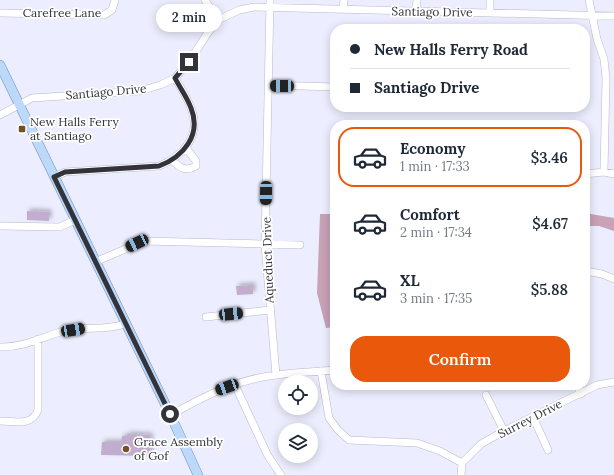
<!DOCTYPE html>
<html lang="en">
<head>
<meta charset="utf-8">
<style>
  body { margin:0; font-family:Lora,serif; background:#f2f2f3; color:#1f2937; height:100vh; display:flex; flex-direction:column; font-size:15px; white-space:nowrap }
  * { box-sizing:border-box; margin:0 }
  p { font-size:13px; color:#747a83 }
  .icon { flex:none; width:22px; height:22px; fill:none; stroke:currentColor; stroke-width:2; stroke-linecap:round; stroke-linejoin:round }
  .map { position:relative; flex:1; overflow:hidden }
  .panel { position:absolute; left:330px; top:120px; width:260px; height:270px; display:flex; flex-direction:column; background:#fff; border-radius:16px; box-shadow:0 2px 10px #0003 }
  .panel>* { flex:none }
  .hud { position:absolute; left:330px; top:24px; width:260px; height:88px; border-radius:16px; box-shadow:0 2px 10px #0003; display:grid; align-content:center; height:88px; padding:0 20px; background:#fff }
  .tools { position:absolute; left:278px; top:375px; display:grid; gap:8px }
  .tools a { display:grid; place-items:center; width:40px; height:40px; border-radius:50%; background:#fff; box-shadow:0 2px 10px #0003; font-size:20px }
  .end { position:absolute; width:18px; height:18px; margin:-9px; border:5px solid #33343b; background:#fff; box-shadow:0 0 0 2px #fff }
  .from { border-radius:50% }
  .bubble { position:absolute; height:28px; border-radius:14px; background:#fff; box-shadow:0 2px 10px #0003; font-size:13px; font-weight:600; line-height:28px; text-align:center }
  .car { position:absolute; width:12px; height:24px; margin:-12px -6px; border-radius:5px; box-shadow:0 0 3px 1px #0007; background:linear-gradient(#222 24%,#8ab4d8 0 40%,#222 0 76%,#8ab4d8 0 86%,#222 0) }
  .hud b { display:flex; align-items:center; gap:14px; height:38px; font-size:15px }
  .hud b+b { border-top:1px solid #e0e1e3 }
  .hud i { width:10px; height:10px; background:#1f2937 }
  ul { padding:7px 0 0; list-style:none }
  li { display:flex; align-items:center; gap:12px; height:60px; margin:0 8px 6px; padding:0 12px; border:2px solid transparent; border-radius:16px }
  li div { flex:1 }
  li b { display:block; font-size:15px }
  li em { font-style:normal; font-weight:600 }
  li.current { border-color:#ea580c }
  li>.icon { width:36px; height:36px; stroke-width:1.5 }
  .action { display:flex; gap:8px; margin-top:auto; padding:8px 20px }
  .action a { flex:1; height:46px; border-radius:16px; background:#ea580c; color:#fff; font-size:16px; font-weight:600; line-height:46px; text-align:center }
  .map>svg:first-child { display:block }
  .forest { fill:#c8a2b7 }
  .building { fill:#c3adcf; filter:url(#shadow) }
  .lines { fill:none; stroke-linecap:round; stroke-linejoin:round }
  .minor-casing { stroke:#b8b9ca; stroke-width:8 }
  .major-casing { stroke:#6f8eb5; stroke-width:10 }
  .minor { stroke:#fff; stroke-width:7 }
  .major { stroke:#bcd9fa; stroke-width:9 }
  .route { stroke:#33343b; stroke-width:5 }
  .poi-dot { fill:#705226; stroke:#fff; stroke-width:1.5 }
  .labels { text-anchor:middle; stroke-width:3.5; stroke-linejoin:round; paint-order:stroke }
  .street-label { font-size:12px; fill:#33343b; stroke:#fff }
  .poi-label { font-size:12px; fill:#33343b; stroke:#fff; text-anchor:start }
</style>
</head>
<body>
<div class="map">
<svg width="614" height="475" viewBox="0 0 614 475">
  <defs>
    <filter id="shadow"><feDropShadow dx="2.5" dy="-2.5" stdDeviation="2" flood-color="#0004"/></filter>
  </defs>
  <rect width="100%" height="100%" fill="#ecedfe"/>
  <path class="forest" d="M585,213L614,218V231L599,226H585Z
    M320,214H335V327L326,328L317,293Z"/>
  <path class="building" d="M27,211L49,212V221L27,220Z
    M253,285V294L237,295L236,286Z
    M128,434L150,435L151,456L101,455L102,442H121L122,436H128Z"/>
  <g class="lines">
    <defs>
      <path id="minor" d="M205,0L218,20
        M270,0L265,245L276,375
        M589,0L597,39L604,59L606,78L604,172
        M343,9L344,0
        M416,11L417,0
        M0,13L104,15L112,10L115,0
        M490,13V0
        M269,85L335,87
        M0,115L32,98L140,91L160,85L175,78L189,62L207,34L218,20L239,10L254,7L614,16
        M173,161C180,168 186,172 196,166V161L186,148
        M585,174L604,172L614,174
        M54,177L65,172L159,166C183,157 202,135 191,108C187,97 180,87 175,78
        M0,226L60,227L75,220
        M95,262L144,241L300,245
        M585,271L602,274L614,279
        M206,317L270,310
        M0,347C22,348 42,337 64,331C84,326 105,331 125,324
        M321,371L329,418L338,430L349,440L417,443L440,451L462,463
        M235,385L268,456L281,475
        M577,385L581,394
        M486,395L504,431
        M171,415C204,396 238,379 277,375C296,372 316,372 335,370
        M533,417L548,450
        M0,421C16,421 31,427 38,410V339
        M461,475L462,463L481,444L504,431L597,385L614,382"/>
      <path id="major" d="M0,65L170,414L198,475"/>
    </defs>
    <use href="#minor" class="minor-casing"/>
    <use href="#major" class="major-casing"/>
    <use href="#minor" class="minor"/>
    <use href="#major" class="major"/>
  </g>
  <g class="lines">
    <path class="route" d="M170,414L54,177L65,172L159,166C183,157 202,135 191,108C187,97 180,88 175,78L189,62"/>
  </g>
  <g class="poi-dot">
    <rect x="18" y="125" width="8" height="8" rx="2"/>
    <circle cx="126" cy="449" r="4"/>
  </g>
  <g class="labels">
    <g class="street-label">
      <text transform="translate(432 12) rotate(1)" y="4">Santiago Drive</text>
      <text x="62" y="17">Carefree Lane</text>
      <text transform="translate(106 92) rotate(-5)" y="4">Santiago Drive</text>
      <text transform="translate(268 260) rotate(-92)" y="4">Aqueduct Drive</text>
      <text transform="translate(530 419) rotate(-27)" y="4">Surrey Drive</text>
    </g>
    <g class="poi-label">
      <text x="30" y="126">New Halls Ferry<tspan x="30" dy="14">at Santiago</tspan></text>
      <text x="134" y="446">Grace Assembly<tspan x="134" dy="14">of Gof</tspan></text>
    </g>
  </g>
</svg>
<div class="tools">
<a><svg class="icon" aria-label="locate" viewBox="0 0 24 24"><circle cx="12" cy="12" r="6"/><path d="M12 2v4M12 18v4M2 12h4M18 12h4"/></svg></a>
<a><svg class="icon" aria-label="layers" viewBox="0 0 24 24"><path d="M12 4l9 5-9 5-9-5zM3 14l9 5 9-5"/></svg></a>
</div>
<i class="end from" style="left:170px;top:414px"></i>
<i class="end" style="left:189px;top:62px"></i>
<div class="bubble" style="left:156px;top:4px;width:66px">2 min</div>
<i class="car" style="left:282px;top:86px;rotate:271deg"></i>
<i class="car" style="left:266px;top:193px;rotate:181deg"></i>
<i class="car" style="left:137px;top:243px;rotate:245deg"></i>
<i class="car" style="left:231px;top:314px;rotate:84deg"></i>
<i class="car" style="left:73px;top:330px;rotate:80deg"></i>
<i class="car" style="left:227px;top:387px;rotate:250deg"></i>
<div class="hud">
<b><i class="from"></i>New Halls Ferry Road</b>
<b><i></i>Santiago Drive</b>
</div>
<section class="panel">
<ul>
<li class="current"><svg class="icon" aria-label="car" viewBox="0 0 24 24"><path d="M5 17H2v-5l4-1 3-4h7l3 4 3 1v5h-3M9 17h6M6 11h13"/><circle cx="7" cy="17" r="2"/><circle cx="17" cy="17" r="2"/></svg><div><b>Economy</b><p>1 min · 17:33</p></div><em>$3.46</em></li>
<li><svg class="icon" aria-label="car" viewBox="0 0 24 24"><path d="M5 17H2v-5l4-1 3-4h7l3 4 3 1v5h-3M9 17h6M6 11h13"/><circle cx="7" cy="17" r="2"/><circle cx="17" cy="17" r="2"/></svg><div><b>Comfort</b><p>2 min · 17:34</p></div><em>$4.67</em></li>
<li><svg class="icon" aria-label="car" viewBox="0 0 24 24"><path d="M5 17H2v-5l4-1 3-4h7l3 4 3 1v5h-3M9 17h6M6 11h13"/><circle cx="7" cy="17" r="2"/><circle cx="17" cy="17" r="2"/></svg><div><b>XL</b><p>3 min · 17:35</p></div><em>$5.88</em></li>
</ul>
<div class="action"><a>Confirm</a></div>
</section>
</div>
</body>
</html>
